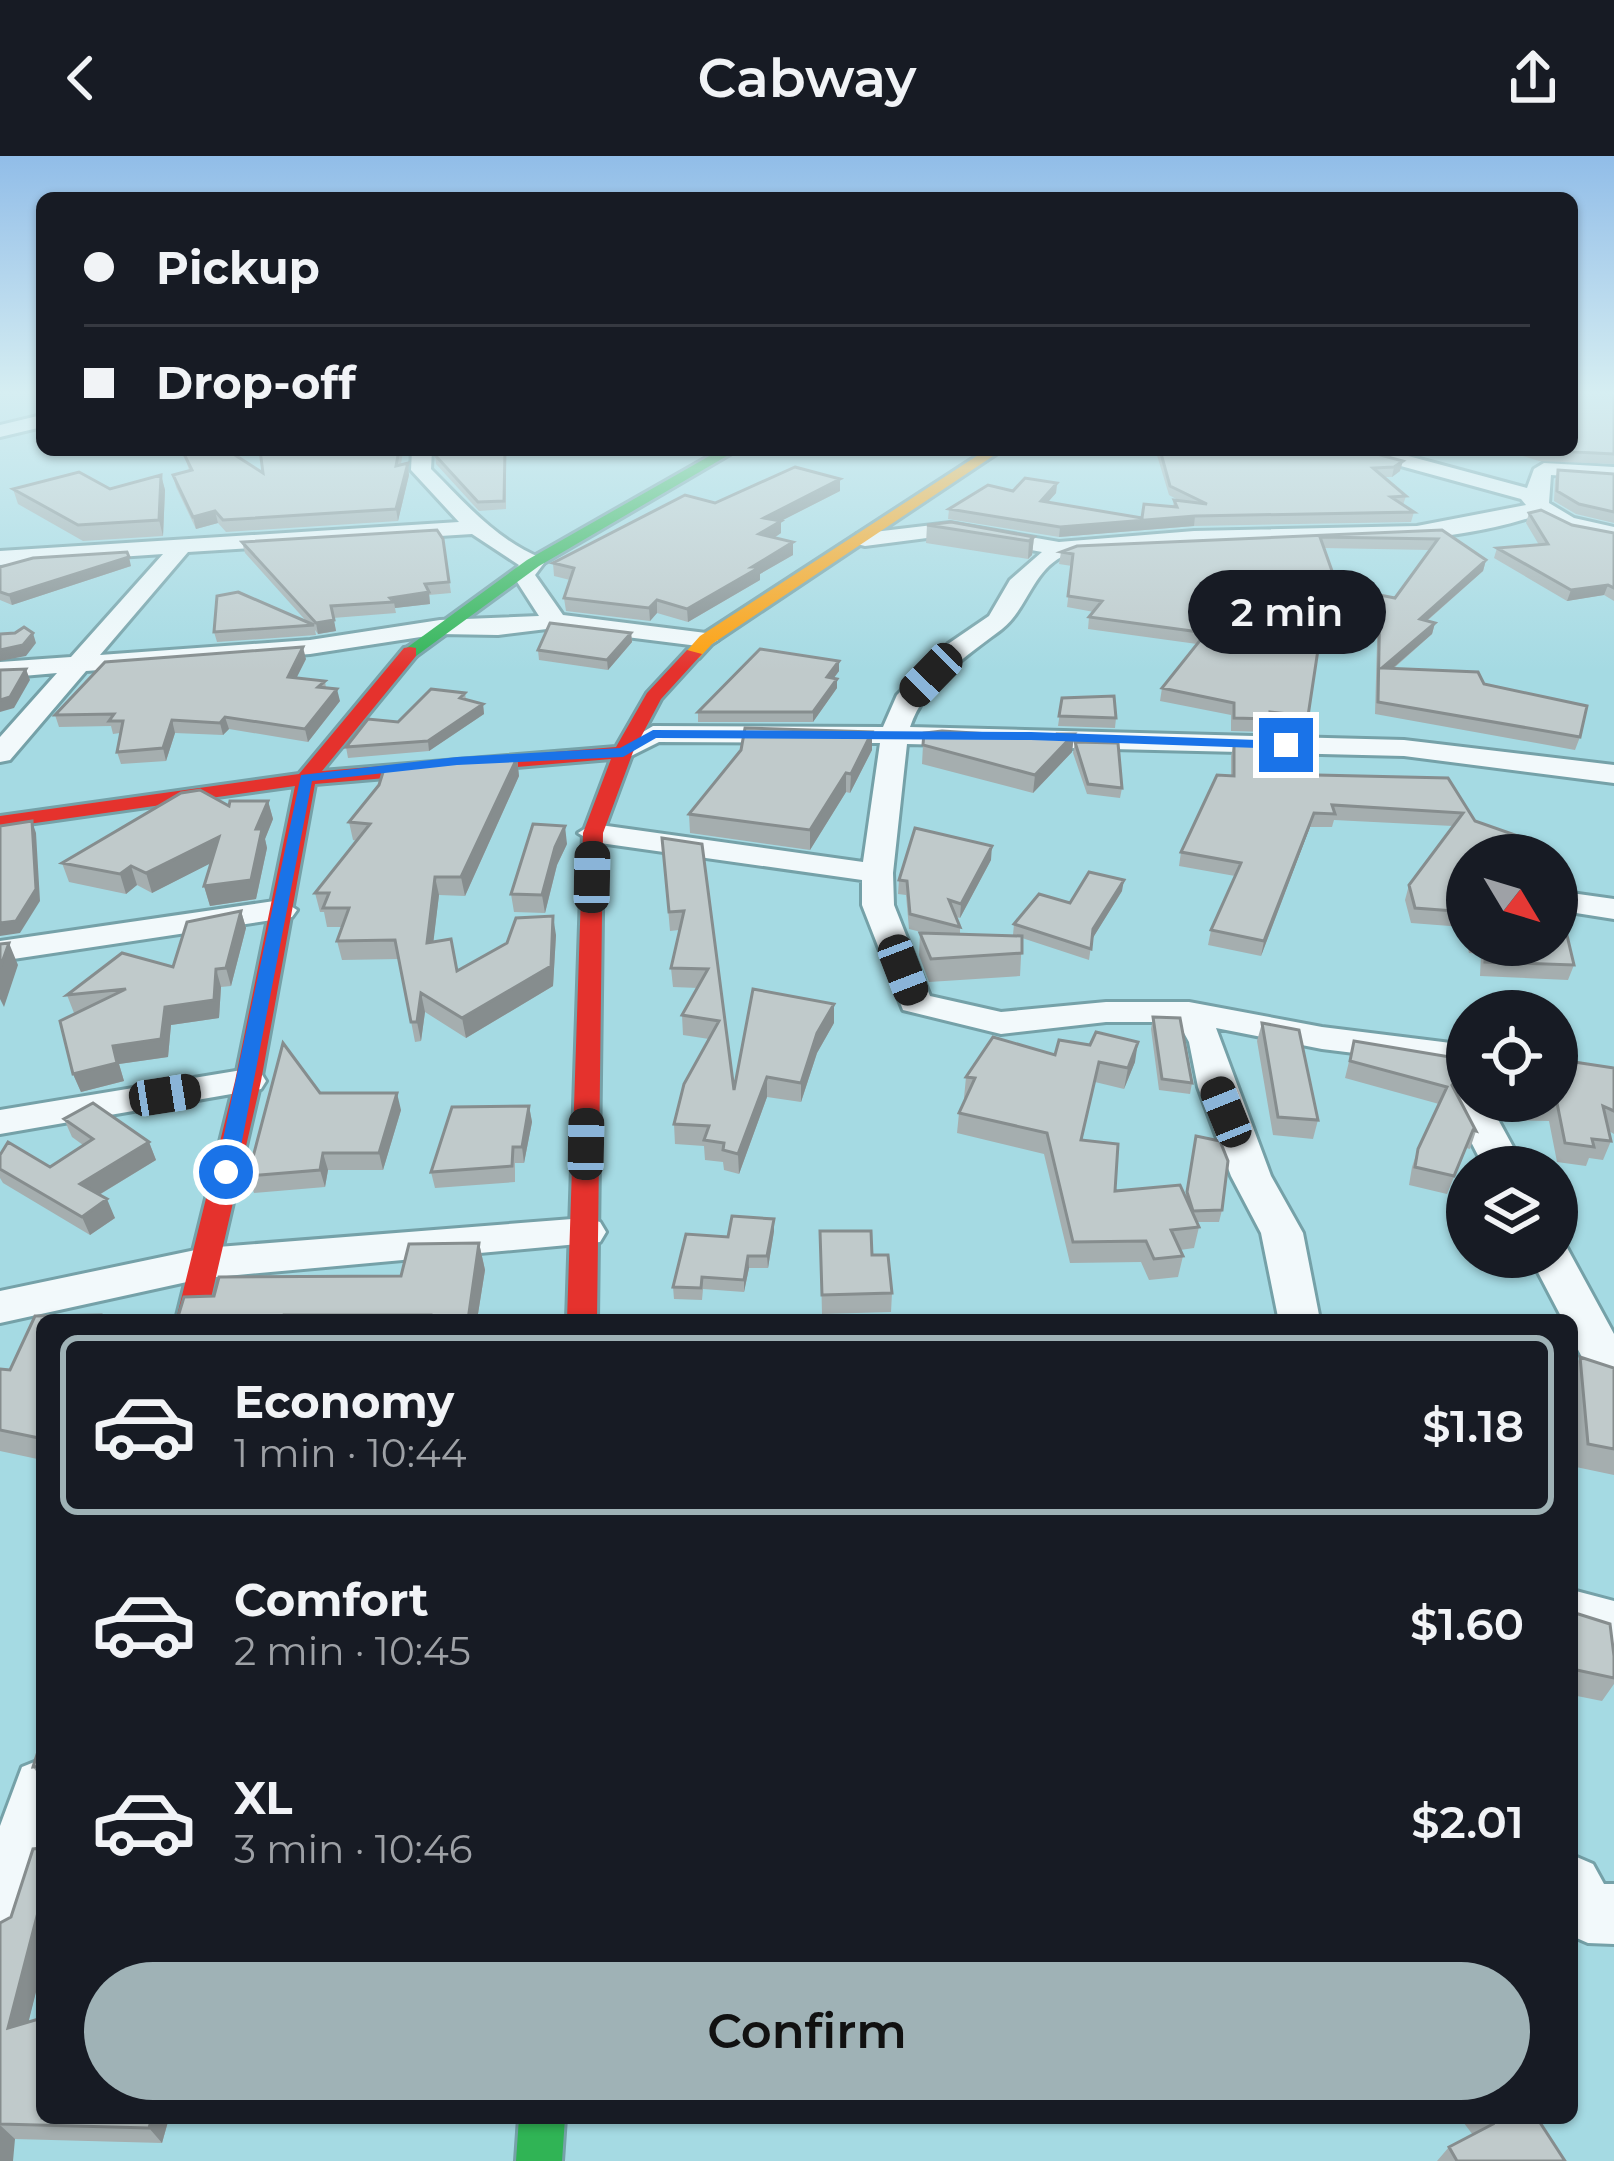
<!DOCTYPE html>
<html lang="en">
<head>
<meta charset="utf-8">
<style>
  body { margin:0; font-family:Montserrat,sans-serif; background:#20242c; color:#f1f3f6; height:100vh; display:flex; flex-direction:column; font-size:45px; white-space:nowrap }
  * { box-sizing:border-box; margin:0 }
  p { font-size:39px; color:#9ea1a6 }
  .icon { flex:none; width:66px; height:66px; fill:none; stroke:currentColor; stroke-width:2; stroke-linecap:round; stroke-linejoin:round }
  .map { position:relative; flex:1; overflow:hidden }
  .panel { position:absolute; left:36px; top:1158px; width:1542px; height:810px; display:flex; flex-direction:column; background:#171b24; border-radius:18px; box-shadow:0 3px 9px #0004 }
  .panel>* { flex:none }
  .top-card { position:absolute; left:36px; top:36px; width:1542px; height:264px; border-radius:18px; box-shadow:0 3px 9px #0004; display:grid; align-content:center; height:264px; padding:0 48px; background:#171b24 }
  .needle { width:78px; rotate:128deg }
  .controls { position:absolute; left:1446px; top:678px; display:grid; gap:24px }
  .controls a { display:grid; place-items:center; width:132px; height:132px; border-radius:50%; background:#171b24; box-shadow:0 3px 9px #0004; font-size:60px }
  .end { position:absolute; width:54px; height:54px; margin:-27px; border:15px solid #1a73e8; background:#fff; box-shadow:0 0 0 6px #fff }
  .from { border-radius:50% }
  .bubble { position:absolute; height:84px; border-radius:42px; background:#171b24; box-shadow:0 3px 9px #0004; font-size:39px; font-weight:600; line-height:84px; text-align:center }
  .car { position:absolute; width:36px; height:72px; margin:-36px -18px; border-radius:15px; box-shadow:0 0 9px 3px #0007; background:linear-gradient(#222 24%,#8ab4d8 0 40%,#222 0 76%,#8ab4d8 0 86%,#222 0) }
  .top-card b { display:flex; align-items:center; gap:42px; height:114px; font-size:45px }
  .top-card b+b { border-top:3px solid #363941 }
  .top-card i { width:30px; height:30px; background:#f1f3f6 }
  ul { padding:21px 0 0; list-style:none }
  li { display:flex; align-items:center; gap:36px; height:180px; margin:0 24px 18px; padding:0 24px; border:6px solid transparent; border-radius:18px }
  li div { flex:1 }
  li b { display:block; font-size:45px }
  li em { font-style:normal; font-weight:600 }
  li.selected { border-color:#9fb2b6 }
  li>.icon { width:108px; height:108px; stroke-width:1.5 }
  .button { display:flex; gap:24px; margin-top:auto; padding:24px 48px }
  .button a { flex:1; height:138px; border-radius:72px; background:#9fb2b6; color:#111; font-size:48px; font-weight:600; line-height:138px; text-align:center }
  header { display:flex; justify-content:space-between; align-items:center; height:156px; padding:0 48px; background:#171b24; font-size:54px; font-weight:600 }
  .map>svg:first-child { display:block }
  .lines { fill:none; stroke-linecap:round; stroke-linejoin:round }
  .street-casing { stroke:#75a1a8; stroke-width:6 }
  .fast-casing { stroke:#75a1a8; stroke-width:6 }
  .slow-casing { stroke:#75a1a8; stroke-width:6 }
  .jam-casing { stroke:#75a1a8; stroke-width:6 }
  .street { fill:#f2f9fb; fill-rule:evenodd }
  .fast { fill:#30b455; fill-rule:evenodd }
  .slow { fill:#ff9f0a; fill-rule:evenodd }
  .jam { fill:#e5322d; fill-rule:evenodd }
  .wall { fill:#a5aeaf }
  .shaded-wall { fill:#868d8e }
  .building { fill:#c0cacb; stroke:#868d8e; stroke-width:3 }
  .route { fill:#1a73e8 }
</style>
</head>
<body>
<header><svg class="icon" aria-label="back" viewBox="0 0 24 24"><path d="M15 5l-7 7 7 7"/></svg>Cabway<svg class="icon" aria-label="share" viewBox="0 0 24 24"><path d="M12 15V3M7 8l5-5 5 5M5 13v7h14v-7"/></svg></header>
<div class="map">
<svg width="1614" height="2005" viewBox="0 0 1614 2005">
  <rect width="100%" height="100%" fill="#a5dae3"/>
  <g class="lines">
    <defs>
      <path id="street" d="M42,259V271L0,281V269Z
        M412,294H432L431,313C465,347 495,383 541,402L544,407L535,419L563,459L706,477L718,484L706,491L555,472L498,479L440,478L310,498L86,515L10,604L0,606V581L57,517L0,522V506L71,501L163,398L0,409V395L459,366L411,314ZM472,378L519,409L512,418L539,460L440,464L310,484L100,499L188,396Z
        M1367,294H1386L1527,332L1534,313L1544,307L1614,311V323L1551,319L1549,347L1574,362L1614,371V385L1570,375L1538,359C1417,400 1283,381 1157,392C1133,394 1087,391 1066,399C1033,412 1027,454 1002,473C965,501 925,527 910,571L1404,584L1614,609V627L1404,600L907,588L893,717L894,749L930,840L1001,856L1106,846H1189L1322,871L1467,889V911L1322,893L1216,872L1271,1020L1303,1077L1320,1164L1278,1161L1261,1077L1231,1020L1198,931L1189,886L1178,866H1106L1001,878L903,854L862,749V724L593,686L578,677L593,668L863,706L880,587L659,586L623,604L609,596L653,570L883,571L897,539L948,488L989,460L1010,424L1042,396L950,379L865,390L857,388V378L950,367L1059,386L1194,375L1417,370L1526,349L1521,343L1368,301Z
        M1564,736L1614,743V763L1557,754V738Z
        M281,744L297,754L292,761L0,805V785Z
        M248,913L261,917L266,925L261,933L0,978V954Z
        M1467,934V945H1488L1524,1011H1484L1450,945L1456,937Z
        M585,1062L600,1066L606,1076L600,1086L205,1122L0,1167V1135L205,1092Z
        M1557,1088L1566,1090L1614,1178V1237L1598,1232L1572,1182V1164H1563L1530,1101H1557Z
        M1572,1434L1614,1445V1491L1572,1480Z
        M42,1603V1718L21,1777L0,1786V1670L22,1611Z
        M1572,1699L1593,1708L1604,1728H1614V1788L1588,1787L1572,1780Z"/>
      <path id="fast" d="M720,294H737L539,410L416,500L401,496L527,404Z
        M519,1962H565L562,2005H516Z"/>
      <path id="slow" d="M986,294H1002L712,488L699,502L684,498L700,480Z"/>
      <path id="jam" d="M410,491L416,492V500L322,615L616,591L647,537L687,494L702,498L661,543L633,596L603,677L597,1164H567L583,677L611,603L315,628L261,925L206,1164H176L235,925L295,630L0,672V660L299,618L404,492Z"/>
    </defs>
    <use href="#street" class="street-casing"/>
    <use href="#fast" class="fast-casing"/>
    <use href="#slow" class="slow-casing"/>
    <use href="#jam" class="jam-casing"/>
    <use href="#street" class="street"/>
    <use href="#fast" class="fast"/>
    <use href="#slow" class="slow"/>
    <use href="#jam" class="jam"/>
  </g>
  <path class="wall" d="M1614,235V308L1539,305L1504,294H1572Z
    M260,294H403L401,309L409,319L398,365L226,376L218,367L196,373L176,331L173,319L189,314L184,298L263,317Z
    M506,294V353L479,355L436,308L435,299Z
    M1139,294H1368L1400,315L1392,321H1383L1406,340L1403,349L1414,356L1411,366L1194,370L1059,381L948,363L949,353L1013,335L1057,327L1056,337L1048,346L1142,362L1173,351L1174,344H1178L1169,339L1156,296H1140Z
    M1393,294H1430L1423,299Z
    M1558,314L1614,318V367L1576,358L1554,345L1555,324Z
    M161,319L165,334L163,380L83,385L18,348L13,333H110Z
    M840,335L781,365V377L774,382L793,386V399L760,418V424L688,466L657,457L650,465L566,455L564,442L570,424L554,420L553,407L715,347Z
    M1529,357L1572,369L1614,377V445L1604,439L1567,445L1494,402L1497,392L1539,389L1526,367Z
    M927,369L1034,381L1032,399L1028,403L926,387Z
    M1442,374L1486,404L1483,415L1427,465L1435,467L1432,478L1393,513L1484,528L1580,581L1575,594L1375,558L1378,451L1380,439L1395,442L1430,394L1324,392L1349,463L1346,475L1318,498L1306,573L1269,569L1268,576L1231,575V559L1160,545L1162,532L1197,488L1088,473L1089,461L1094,456L1067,451L1072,410L1059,408L1061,396Z
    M443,383L451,437L429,439L430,448L395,452L396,457L333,462L336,475L318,478L315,474L316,479L217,486L214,476L307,466L245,397L242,386Z
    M131,410L12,449L0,444V411Z
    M631,477L632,486L608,514L539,504L538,494Z
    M306,503L296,522L325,525L326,532L340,545L308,586L229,573L223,579L175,577L166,605L121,608L117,596L120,577L113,578L111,570L59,571L55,559Z
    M839,505V515L834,522L837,532L813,566H698V556Z
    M465,537L466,544L483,548L484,558L429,595L348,602L346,591Z
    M1062,542L1116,562L1115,572L1058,570Z
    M872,576V594L850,637L846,636L810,694L690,677L689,658Z
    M1074,578L1072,596L1033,637L922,608L923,589L1056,582Z
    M1075,586L1122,632L1120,642L1087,638L1073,597Z
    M1234,587L1273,618L1448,622L1475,665L1467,699V788L1463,771L1411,767L1405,744L1409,729L1453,670L1334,664L1332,671H1310L1261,800L1208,789L1211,774L1235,720L1179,710L1181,696L1231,620V600Z
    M517,602L519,620L465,740L439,739L433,786L457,815L556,779L553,830L466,882L425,856L421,885L415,886L399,803L342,804L337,785L342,771H327L324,756H320L315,737L357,685L353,684L349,666Z
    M268,645L273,663L265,683L267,692L256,743L210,750L204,730L212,706L152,737L137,729L126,738L69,726L62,707L229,650Z
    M662,682L702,688L734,934L834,867L817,897L801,946L767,941L739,1018L724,1014L723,1006L705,1004L704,990L675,988L674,968L709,883L683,879L682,859L698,832L673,831L671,812L679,774L670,775Z
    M567,688L557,709L545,757L514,756L511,738Z
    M991,704L960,762L956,761L960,771V778L1013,779L1014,768L1070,747L1122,735L1092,783L1089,804L1022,782L1020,820L929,826L919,799L920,777H925L909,773L906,739L898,738L899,724Z
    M241,755L246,772L231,830L221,831L219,862L171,869L168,901L119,908L124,925L81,936L73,918L78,856L74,857L67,839L173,811Z
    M1467,789H1557L1574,809L1568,824L1480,820L1481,798L1469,797Z
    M1153,861L1192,927L1190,938L1159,934L1151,873Z
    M1262,867L1318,964L1313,983L1273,979L1257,885Z
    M1354,885L1455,934L1476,975L1470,993L1466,992L1447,1038L1409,1029L1412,1011L1418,993L1439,948L1345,922Z
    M1055,899L1135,906L1124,933L1095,926L1082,984L1115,1035L1186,1042L1193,992L1222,1054L1219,1066H1197L1199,1071L1194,1092L1180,1094L1183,1100L1178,1121L1149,1124L1141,1106L1070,1107L1044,998L957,977L959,957L966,942H964L966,921Z
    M1614,912V978L1609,975L1611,985L1603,1004L1589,1002L1586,1010L1557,1006L1549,965L1504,964L1493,945H1557Z
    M320,937L401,954L383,1014H328L325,1031L254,1037L248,1020Z
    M529,950L532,966L524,1007H515V1026L435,1032L431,1016Z
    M64,963L149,986L156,1004L99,1039L115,1062L90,1079L3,1027L0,1022V999L50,1011L83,989L72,981Z
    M774,1063V1075L768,1112H749L744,1136L703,1133L702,1144L674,1143L673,1131L728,1081Z
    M820,1075L872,1099L892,1137L891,1156L822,1158Z
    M479,1087L485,1114L477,1164H177L214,1140L401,1120Z
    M100,1159L102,1164H42V1304L0,1295V1213L10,1214L35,1160Z
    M1580,1201L1614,1212V1319L1576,1311L1572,1270V1217Z
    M1572,1456L1614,1522V1528L1602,1545L1572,1539Z
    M42,1583V1623L33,1611Z
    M42,1692V1812L28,1866L42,1962H169L162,1987L15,1983L0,2005V1767L11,1761Z
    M1460,1962H1537L1565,2005H1437L1449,1991L1473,1979Z"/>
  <path class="shaded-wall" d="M1403,305L1400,315L1392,321L1394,311Z
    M408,307L409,319L398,365L396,353Z
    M161,319L165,334L163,380L159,364Z
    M840,323V335L781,365V377L760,391L764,362Z
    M1057,327L1056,337L1040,355L1041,345Z
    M215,355L218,367L196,373L193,361Z
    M1195,360L1194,370L1059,381L1060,371Z
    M1034,381L1032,399L1028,403L1029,385Z
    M793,386V399L760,418V424L688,466L687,453Z
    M129,401L131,410L12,449L9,439Z
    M1486,404L1483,415L1416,474L1420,463Z
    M1608,429L1604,439L1567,445L1571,434Z
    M429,436L430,448L395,452L394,446L390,442Z
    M657,444V457L650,465L649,452Z
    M1349,463L1346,475L1316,499L1319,487Z
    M334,464L336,475L318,478L316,467Z
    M1435,467L1432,478L1379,524L1382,512Z
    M33,477L36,487L26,500L0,505V494Z
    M631,477L632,486L608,514L607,504Z
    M303,491L306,503L291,533L288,521Z
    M839,505V515L827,531V521Z
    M26,513L30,524L14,552L0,556V544Z
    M837,523V532L813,566V556Z
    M337,533L340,545L308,586L305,573Z
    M483,548L484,558L429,595L428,585Z
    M225,561L229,573L223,579L220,567Z
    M172,564L175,577L166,605L163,592Z
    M872,576V594L850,637L851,618Z
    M1074,578L1072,596L1033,637L1035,619Z
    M517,602L519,620L465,740L461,721Z
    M846,617V636L810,694V674Z
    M268,645L273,663L265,683L267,692L256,743L210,750L204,730L256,673Z
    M1314,657L1310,671L1261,800L1264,785Z
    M32,665L36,677L40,745L20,777L0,780V767Z
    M565,670L567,688L557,709L545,757L542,739L555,691Z
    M219,681L225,700L152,737L146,717Z
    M992,690L991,704L960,762L961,748Z
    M131,710L137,729L126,738L120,718Z
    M435,721L439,739L431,806L427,787Z
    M1124,724L1122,735L1091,785L1093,773Z
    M241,755L246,772L231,830L226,812Z
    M553,760L556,779L553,830L466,882L462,862Z
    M9,787L18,809L4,851L0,843V812Z
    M216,813L221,831L219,862L171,869L168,901L119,908L124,925L81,936L73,918Z
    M421,837L425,856L421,885L417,866Z
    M834,848V867L817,897L801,946V927L817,877Z
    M1138,886L1135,906L1124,933L1128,912Z
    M767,921V941L739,1018L738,998Z
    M397,937L401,954L383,1014L379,997Z
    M529,950L532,966L524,1007L522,991Z
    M149,986L156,1004L87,1046L80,1028Z
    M323,997L328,1014L325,1031L320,1014Z
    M107,1043L115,1062L90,1079L82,1061Z
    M774,1063V1075L768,1112L767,1100Z
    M479,1087L485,1114L477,1164H468Z
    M748,1100L749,1112L744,1136V1124Z
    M42,1741V1812L23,1888L8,1872Z
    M152,1962H169L162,1987L149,1972Z
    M0,1969L15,1983L13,2005H0Z"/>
  <path class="building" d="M1572,235H1614V298L1537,294H1572Z
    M200,294H227L263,317L260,294H399L396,310L408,307L396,353L223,364L215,355L193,361L173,319L192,314L184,298Z
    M450,294H505L504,345L478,346L435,299Z
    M1160,294H1368L1369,296L1403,305L1394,311L1373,312L1406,340L1391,341L1414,356L1195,360L1060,371L949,353L988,329L1013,335L1025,322L1057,327L1041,345L1142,362L1144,348L1177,351L1174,344L1207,348L1170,330Z
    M795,311L840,323L764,362L781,365L759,378L793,386L752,411H760L687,453L657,444L649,452L564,442L574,412L553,407L685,339L715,347Z
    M1558,314L1614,318V356L1579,348L1557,335Z
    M79,316L110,333L161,319L159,364L78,369L13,333Z
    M1541,354L1572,369L1614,377V432L1608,429L1571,434L1497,392L1548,388L1529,357Z
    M951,366L1034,381L1029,385L927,369Z
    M437,374L443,383L449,426L425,428L429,436L390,442L394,446L331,450L334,464L316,467L242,386Z
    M1442,374L1486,404L1420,463L1435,467L1382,512L1478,516L1484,528L1587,550L1580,581L1378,546L1380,439L1395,442L1438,383L1320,381L1349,463L1319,487L1308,560L1270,556V563L1234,562V547L1162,532L1206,477L1089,461L1102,445L1068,440L1073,398L1061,396L1077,390Z
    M127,396L129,401L9,439L0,436V411L33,402Z
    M238,436L314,469L214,476L217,440Z
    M550,467L631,477L607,504L538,494Z
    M24,471L33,477L23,489L0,494V478L15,477Z
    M303,491L288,521L325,525L318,531L337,533L305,573L225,561L220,567L172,564L163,592L117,596L123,565H109L114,558L55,559L105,506Z
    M760,493L839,505L827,521L837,523L813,556H698Z
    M26,513L10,541L0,544V514Z
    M431,533L465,537L460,542L483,548L428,585L346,591L368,563L398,566Z
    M1114,540L1116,562L1059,560L1062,542Z
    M745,572L872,576L851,618L846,617L810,674L689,658L741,594Z
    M942,575L1056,582L1057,578H1074L1035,619L923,589L924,577Z
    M1075,586L1118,587L1122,632L1088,628Z
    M1234,587L1271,588L1273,618L1448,622L1475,665L1546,690L1548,699H1467V756L1415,752L1409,729L1463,657L1332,649L1335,658L1314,657L1264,785L1211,774L1241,707L1181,696L1217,619L1234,620Z
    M517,602L461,721H435L427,787L451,783L457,815L507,787L516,762L553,760L551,810L462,862L421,837L417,866H411L395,784L337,785L349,752H323L329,737H315L370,668L349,666L379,629L384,613Z
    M200,634L229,650L230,645H268L256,673H262L251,724L204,730L219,681L146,717L131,710L120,718L62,707L181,637Z
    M32,665L36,733L16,765L0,767V670Z
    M533,668L565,670L555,691L542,739L511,738Z
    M915,672L992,690L961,748L949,744L960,771L910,758L907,725L899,724Z
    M662,682L702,688L734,934L753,833L834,848L817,877L801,927L767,921L738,998L723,994L724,987L704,984L709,970L674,968L684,928L719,865L682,859L708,813L671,812L684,755L669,756Z
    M1089,716L1124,724L1093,773L1091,793L1014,768L1039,738L1070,747Z
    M1557,737L1574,809L1485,806L1486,789H1557Z
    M241,755L226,812L216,813L214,844L165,851L161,883L113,890L117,907L73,918L60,865L126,833L67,839L122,797L173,811L187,766Z
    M920,777L1022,780V797L931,803Z
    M9,787L0,812V788Z
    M1153,861L1180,862L1192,927L1162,923Z
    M1262,867L1299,874L1318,964L1278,961Z
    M1096,876L1138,886L1128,912L1099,906L1081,984L1118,988L1115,1035L1180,1029L1199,1071L1171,1074L1183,1100L1154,1103L1146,1085L1073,1086L1047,977L959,957L975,922L966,921L993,881L1055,899L1059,884L1090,889Z
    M1354,885L1462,903V915L1452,929L1476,975L1473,974L1454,1020L1415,1011L1418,993L1447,931L1350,905Z
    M283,887L320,937H397L379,997H323L320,1014L248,1020Z
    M1561,904L1614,912V955L1603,950L1611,985L1592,983L1594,991L1565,987L1557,947L1511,946L1557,945V905Z
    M93,947L149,986L80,1028L107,1043L82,1061L0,1013V999L8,986L50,1011L93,983L64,963Z
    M529,950L522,991H513L512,1010L431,1016L452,951Z
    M1196,980L1220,985L1228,1005L1222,1054L1193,1055L1187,1036Z
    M732,1060L774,1063L767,1100H748L744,1124L702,1121L701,1132L673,1131L686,1078L728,1081Z
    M820,1075H871L872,1099H888L892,1137L822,1139Z
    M479,1087L468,1164H431V1159H284L283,1164H177L184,1141L214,1140L219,1121L401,1120L409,1088Z
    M100,1159L97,1164H42V1278L39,1282L0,1274V1213L10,1214L35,1160Z
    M1580,1201L1614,1212V1293L1588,1288Z
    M1572,1456L1610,1468L1614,1500V1522L1572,1513Z
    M42,1583V1610L33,1611Z
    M42,1692V1741L8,1872L42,1862V1962H152L149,1972L0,1968V1767L11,1761L33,1693Z
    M1489,1962H1537L1565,2005H1457L1449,1991L1493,1968Z"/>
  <linearGradient id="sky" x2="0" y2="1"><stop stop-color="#91bde8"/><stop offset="0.46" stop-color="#d6eef2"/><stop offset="1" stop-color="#d6eef2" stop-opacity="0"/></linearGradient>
  <rect width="1614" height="515" fill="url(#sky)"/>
  <path class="route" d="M653,574L1031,576L1286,585L1293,589L1286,593L1031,584L656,582L623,601L457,609L312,625L236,1016L233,1021H219L216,1016L301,619L457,601L620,592Z"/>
</svg>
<div class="controls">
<a><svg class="needle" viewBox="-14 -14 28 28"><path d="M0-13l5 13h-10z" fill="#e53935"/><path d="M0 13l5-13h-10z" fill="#9ea1a6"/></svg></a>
<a><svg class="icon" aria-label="locate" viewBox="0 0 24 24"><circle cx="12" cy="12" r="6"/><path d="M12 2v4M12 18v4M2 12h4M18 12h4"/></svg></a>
<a><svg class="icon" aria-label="layers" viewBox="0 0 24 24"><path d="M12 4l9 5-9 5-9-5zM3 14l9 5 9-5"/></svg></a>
</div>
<i class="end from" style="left:226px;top:1016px"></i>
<i class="end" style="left:1286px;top:589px"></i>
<div class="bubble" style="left:1188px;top:414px;width:198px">2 min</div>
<i class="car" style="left:931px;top:519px;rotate:224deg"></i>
<i class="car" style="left:592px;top:721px;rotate:1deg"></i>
<i class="car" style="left:903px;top:814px;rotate:159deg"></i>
<i class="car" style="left:165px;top:939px;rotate:81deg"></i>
<i class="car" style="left:1226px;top:956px;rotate:338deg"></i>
<i class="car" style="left:586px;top:988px;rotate:1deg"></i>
<div class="top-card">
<b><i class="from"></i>Pickup</b>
<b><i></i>Drop-off</b>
</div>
<section class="panel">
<ul>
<li class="selected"><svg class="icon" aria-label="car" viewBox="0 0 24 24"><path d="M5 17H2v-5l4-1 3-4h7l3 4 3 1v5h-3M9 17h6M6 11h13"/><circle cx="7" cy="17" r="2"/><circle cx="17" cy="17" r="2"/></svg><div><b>Economy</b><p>1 min · 10:44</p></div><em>$1.18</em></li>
<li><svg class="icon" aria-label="car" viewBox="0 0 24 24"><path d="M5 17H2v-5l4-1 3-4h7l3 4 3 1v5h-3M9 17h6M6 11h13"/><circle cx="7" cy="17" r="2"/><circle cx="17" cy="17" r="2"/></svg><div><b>Comfort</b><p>2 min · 10:45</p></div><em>$1.60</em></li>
<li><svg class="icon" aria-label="car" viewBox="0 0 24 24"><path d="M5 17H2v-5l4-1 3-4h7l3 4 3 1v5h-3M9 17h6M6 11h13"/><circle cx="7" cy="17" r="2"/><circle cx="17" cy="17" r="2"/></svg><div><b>XL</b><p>3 min · 10:46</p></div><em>$2.01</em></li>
</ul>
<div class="button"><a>Confirm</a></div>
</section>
</div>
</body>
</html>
